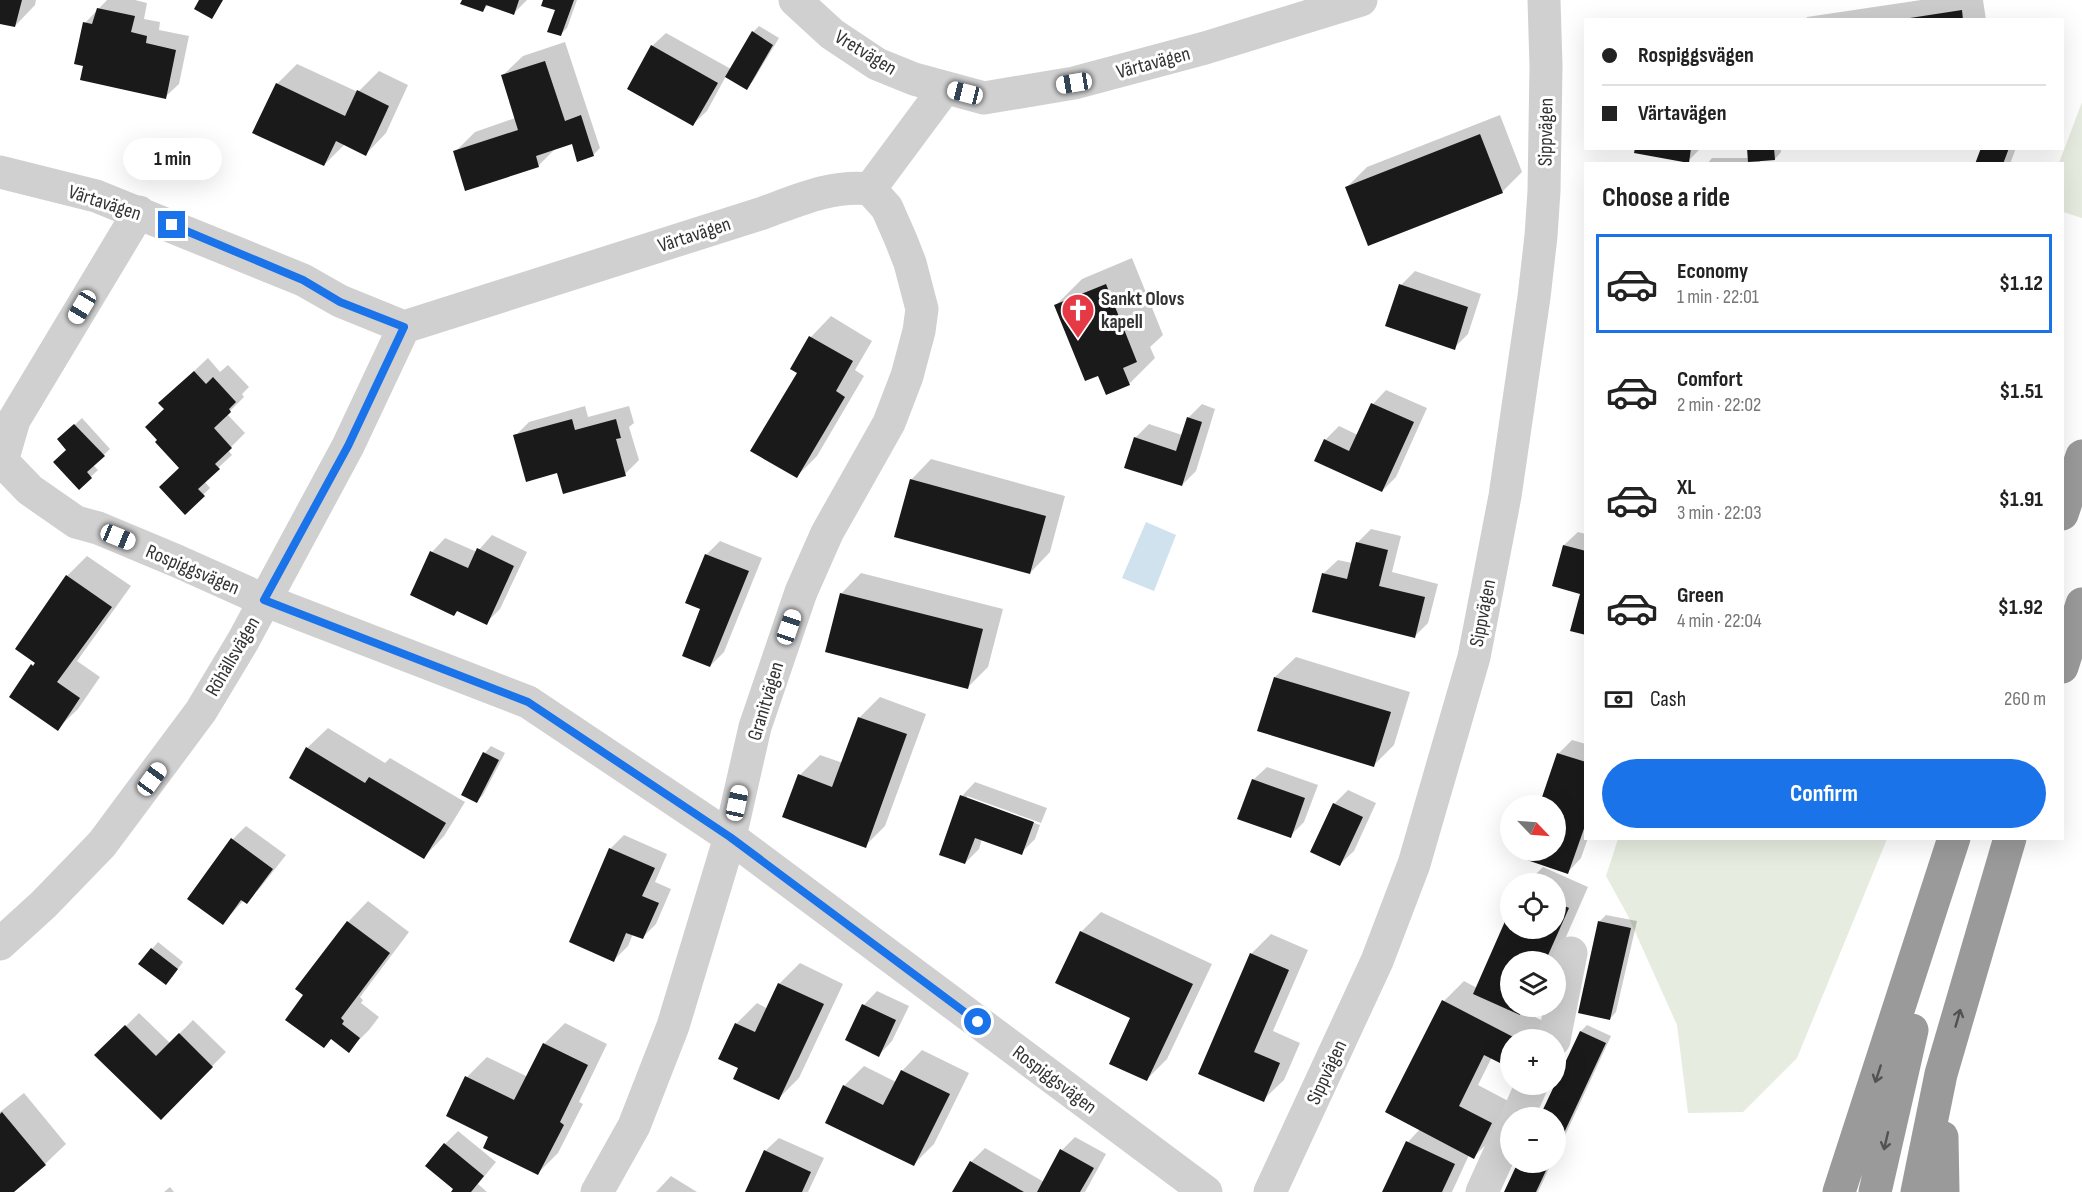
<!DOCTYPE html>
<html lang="en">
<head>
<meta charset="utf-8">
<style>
  body { margin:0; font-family:"Sofia Sans Condensed",sans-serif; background:#f2f2f2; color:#222; height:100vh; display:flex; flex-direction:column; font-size:22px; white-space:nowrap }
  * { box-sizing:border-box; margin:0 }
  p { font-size:20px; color:#767676 }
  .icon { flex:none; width:33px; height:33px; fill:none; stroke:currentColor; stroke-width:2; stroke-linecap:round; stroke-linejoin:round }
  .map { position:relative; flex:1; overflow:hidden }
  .drawer { position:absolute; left:1584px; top:162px; width:480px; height:678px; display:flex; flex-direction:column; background:#fff; border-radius:0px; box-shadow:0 6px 24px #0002 }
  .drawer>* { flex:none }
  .guide { position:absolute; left:1584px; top:18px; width:480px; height:132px; border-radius:0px; box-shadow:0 6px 24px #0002; display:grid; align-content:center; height:132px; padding:0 18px; background:#fff }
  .needle { width:39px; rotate:115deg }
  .controls { position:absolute; left:1500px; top:795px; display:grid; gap:12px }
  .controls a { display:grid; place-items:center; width:66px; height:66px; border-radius:50%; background:#fff; box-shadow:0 6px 24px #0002; font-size:30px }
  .end { position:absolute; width:27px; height:27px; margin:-14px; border:8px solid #1a73e8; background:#fff; box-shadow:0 0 0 3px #fff }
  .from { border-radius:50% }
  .bubble { position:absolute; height:42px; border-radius:21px; background:#fff; box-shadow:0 6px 24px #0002; font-size:20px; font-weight:700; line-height:42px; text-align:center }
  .car { position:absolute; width:18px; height:36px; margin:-18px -9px; border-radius:8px; box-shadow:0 0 4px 2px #0007; background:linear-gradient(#fff 24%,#345 0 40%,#fff 0 76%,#345 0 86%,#fff 0) }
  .guide b { display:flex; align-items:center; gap:21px; height:57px; font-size:22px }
  .guide b+b { border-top:2px solid #e0e0e0 }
  .guide i { width:15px; height:15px; background:#222 }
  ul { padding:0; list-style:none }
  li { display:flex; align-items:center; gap:18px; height:99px; margin:0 12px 9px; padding:0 6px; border:3px solid transparent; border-radius:0px }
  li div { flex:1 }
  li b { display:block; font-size:22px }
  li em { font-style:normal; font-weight:700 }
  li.selected { border-color:#1a73e8 }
  li>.icon { width:54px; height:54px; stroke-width:1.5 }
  h2 { padding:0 18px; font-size:27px; line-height:72px }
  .pay { display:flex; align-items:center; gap:15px; height:66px; padding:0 18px; font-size:22px }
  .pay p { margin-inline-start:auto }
  .button { display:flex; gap:12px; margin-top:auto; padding:12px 18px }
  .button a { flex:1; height:69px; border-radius:36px; background:#1a73e8; color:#fff; font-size:24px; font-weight:700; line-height:69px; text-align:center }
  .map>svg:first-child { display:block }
  .green { fill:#e6ecdf }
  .water { fill:#cfe2ee }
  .shadow { fill:#0003 }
  .building { fill:#1a1a1a }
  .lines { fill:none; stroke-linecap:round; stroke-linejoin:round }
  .street { stroke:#d0d0d0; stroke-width:33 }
  .highway { stroke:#9a9a9a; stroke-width:33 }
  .oneway { stroke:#525252 }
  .route { stroke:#1a73e8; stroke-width:8 }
  .labels { text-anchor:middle; stroke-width:6; stroke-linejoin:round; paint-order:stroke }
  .street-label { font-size:20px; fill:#333; stroke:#fff }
  .poi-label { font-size:20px; font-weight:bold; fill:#333; stroke:#fff; text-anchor:start }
</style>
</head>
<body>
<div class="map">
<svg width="2082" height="1192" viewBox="0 0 2082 1192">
  <rect width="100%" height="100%" fill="#fff"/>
  <path class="green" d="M2082,102V218L2063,212L2062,164L2059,163Z
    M1618,839H1887L1797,1058L1743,1112L1688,1113L1677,1025L1628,916L1606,876Z"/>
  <path class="water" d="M1146,522L1176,535L1154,591L1122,578Z"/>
  <path class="shadow" d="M0,0H36L35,5L15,26L0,22Z
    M107,0H135L147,3L144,19L160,22L159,30L189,36L179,84L165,97L85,65V23Z
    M463,0H527L514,13L489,4L483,10Z
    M544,0H577L567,28L560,35L557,9Z
    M1921,0H1983L1986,20H1805L1807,17Z
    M759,26L779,38L753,81L747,88L726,76L707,111L693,124L652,46L666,33L731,69L753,32Z
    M565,42L600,148L593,155L572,141L557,147L538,166L455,152L475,132L515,118L502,76L523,56Z
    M297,64L358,92L379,71L408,85L386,133L366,154L345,144L324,165L277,84Z
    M1500,115L1522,172L1502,192L1347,187L1367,167Z
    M1636,148H1701L1688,161Z
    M1748,148H1781V152L1775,159L1760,160V164H1707L1712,158H1749Z
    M1983,148H2016L2010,164H1977Z
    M1132,258L1163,335L1150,347L1155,358L1129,384L1099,374L1056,305L1082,279Z
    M1415,271L1481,294L1468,334L1454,348L1401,285Z
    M831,316L872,341L855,370L864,376L817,456L797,476L799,372L792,368L811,337Z
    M208,358L220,372L228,365L249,387L242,394L244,397L227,414L245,433L228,450L232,455L204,481L210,488L185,513L181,468L165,408L174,390Z
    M1386,390L1427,408L1396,477L1382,491L1325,440L1339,426L1358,435L1373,404Z
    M1202,404L1215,409L1196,471L1182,485L1135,438L1149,424L1182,435L1188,418Z
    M585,406L588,417L629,406L634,423L629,427L639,460L625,474L558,471L515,436L529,422Z
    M82,418L110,449L93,465L98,470L79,488L66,433Z
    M931,459L1065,496L1050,552L1030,573L911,480Z
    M1371,529L1401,536L1392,572L1438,584L1428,623L1415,636L1324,573L1338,560L1352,563L1357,543Z
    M1578,532L1586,534V634L1582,593L1564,545Z
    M492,535L527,552L500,609L486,623L458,610L454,614L412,595L432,552L445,538L477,552Z
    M720,541L762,558L724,652L710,666L702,608L706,555Z
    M87,556L131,586L77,661L100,677L78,709L57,729L11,697L36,661L67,576Z
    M861,573L1003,609L988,667L968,687L841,594Z
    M1296,657L1410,692L1394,745L1374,765L1259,730L1275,677Z
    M880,697L926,714L885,826L865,846L800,775L820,755L843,763L860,717Z
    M328,728L385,763L390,758L465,802L444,836L424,857L307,748Z
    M1572,740L1586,744V838H1588L1581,858L1568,872L1556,850V806L1558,754Z
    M491,746L505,753L483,795L477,801L485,753Z
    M1267,767L1318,785L1304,822L1290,836L1253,780Z
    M975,782L1047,808L1041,823L967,796V799L1040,825L1035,839L1021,853L982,839L979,849L965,863L962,796Z
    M1348,790L1376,803L1354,851L1340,864L1334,804Z
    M246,826L286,855L260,888L247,902L244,900L223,923L233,839Z
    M624,835L667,854L655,882L671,889L656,924L642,938L633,934L628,946L614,960L610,849Z
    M1543,867L1588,887L1555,962H1510V1006H1527L1523,1011L1545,1022L1536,1040H1510V1066L1492,1057L1478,1085L1512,1103L1494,1136L1474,1157L1469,1155L1452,1192H1384L1408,1142L1420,1129L1444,1001L1464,981L1477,988L1510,914V928H1556V884H1526Z
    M368,901L409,932L360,997L363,1000L361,1003L379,1017L369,1030L348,1051L332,1038L305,995L297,989L348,922Z
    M1101,912L1212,964L1167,1059L1146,1080L1132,1017L1081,932Z
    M1606,915L1637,921L1616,1012L1610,1019L1579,1012L1600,921Z
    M1271,934L1308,950L1273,1031L1300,1043L1284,1080L1263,1100L1200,1073L1251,954Z
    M158,942L183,962L172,977L152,949Z
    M800,963L843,984L799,1078L778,1099L740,1067L736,1024L757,1003L768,1009L779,984Z
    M877,991L909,1006L892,1041L879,1055L864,1005Z
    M139,1013L170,1043L193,1020L226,1052L161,1118L97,1055Z
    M565,1023L607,1044L579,1102L583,1104L558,1153L538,1173L490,1136L467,1077L487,1057L528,1077L544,1044Z
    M1587,1025L1611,1036L1556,1155V1118L1581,1031Z
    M922,1050L969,1073L934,1144L913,1165L844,1086L864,1066L896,1082L902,1071Z
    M24,1093L66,1144L45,1164L12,1192H0V1112Z
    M458,1131L496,1162L478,1184L487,1192H453L455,1189L445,1144Z
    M1075,1137L1106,1154L1085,1192H953L971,1162L985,1148L1044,1182L1062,1150Z
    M779,1138L824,1158L808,1192H747L765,1151Z
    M1519,1162H1552L1538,1192H1506Z
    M671,1176L697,1192H656Z
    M170,1187L174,1192H164Z"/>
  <path class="building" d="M0,0H22L15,27L0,24Z
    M199,0H223L212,19L194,9Z
    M462,0H519L514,15L486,5L483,12L460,4Z
    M543,0H574L561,36L547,32L555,10L541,6Z
    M97,8L135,16L131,32L147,36L146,43L176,50L166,99L80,80L83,66L74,64L83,22L92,24Z
    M1962,10L1963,20H1910V18Z
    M752,31L773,45L747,90L725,77Z
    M651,45L718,83L693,126L627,89Z
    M545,61L565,121L581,115L594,156L577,162L572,144L536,156L539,167L465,191L453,151L518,130L501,75Z
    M276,83L345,116L357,90L389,106L366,156L336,141L324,166L252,133Z
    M1480,134L1503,193L1368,246L1345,187Z
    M1635,148H1691L1689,163L1634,153Z
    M1747,148H1774L1775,160L1748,162Z
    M1981,148H2009L2003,164H1975Z
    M1106,284L1137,362L1123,368L1130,385L1106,395L1098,376L1085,381L1054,305Z
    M1399,284L1468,307L1455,350L1385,326Z
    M809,336L853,361L836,391L845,397L797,478L750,451L797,373L790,369Z
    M194,371L206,384L213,377L236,402L229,409L231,412L214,428L232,448L215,464L220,469L198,489L205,496L185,515L159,487L179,468L155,442L157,440L145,427L164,409L158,403Z
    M1371,403L1414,422L1382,492L1314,461L1324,439L1349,451Z
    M1187,417L1202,422L1182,486L1124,468L1134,437L1176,451Z
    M572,419L575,430L616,419L621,438L616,439L626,476L563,494L557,473L526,482L513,435Z
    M74,424L105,456L87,472L92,478L79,490L53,462L66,450L57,439Z
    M910,479L1046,516L1030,574L894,537Z
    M1356,542L1388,550L1379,586L1425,597L1415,638L1312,612L1322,573L1347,579Z
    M1563,545L1586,551V635L1570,631L1580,594L1552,586Z
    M477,548L514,566L487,625L457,611L454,616L410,595L430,551L468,568Z
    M705,554L749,571L710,667L682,656L700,609L685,603Z
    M66,575L112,607L57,682L80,698L58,731L9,697L31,664L33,666L35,663L15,649Z
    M840,593L983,629L968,689L825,652Z
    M1274,677L1391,712L1374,767L1257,731Z
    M858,717L907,734L866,848L782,817L798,774L832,787Z
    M306,747L365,783L369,777L446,823L424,859L289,778Z
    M483,752L499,760L477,803L461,795Z
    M1557,753L1586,762V823L1568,874L1521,858L1524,850H1556V806H1539Z
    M1252,779L1305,798L1291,838L1237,819Z
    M960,795L1034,822L1022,855L975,838L965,864L939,855Z
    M1333,803L1363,817L1340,866L1310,852Z
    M231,838L273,869L247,904L241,900L223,925L187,899Z
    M609,848L655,868L642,896L659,903L643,939L626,933L614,962L569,942Z
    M1556,902L1569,908L1545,962H1510V1006H1524L1520,1015L1473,994L1510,910V928H1556Z
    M347,921L390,953L341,1018L344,1021L342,1024L360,1038L349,1053L331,1039L324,1048L285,1020L303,995L295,989Z
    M1598,921L1631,928L1610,1020L1578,1013Z
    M1080,931L1193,984L1147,1081L1109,1064L1130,1018L1055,983Z
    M151,948L178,969L166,985L138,964Z
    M1250,953L1289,970L1254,1052L1280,1063L1264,1102L1198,1074Z
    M778,983L824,1004L779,1100L733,1079L738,1068L718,1059L735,1023L755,1032Z
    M1442,1000L1519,1040H1510V1068L1484,1055L1459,1106L1492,1123L1474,1159L1385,1112Z
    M862,1004L896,1020L879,1057L845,1040Z
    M125,1025L156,1056L179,1033L213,1067L161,1120L94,1055Z
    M1580,1031L1606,1043L1556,1150V1118H1539Z
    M543,1043L588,1065L560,1122L564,1125L538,1175L483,1148L488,1137L446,1116L465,1076L514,1100Z
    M901,1070L950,1094L914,1166L825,1123L843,1085L883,1105Z
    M2,1112L46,1165L14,1192H0V1114Z
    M1406,1141L1455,1164L1442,1192H1382Z
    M444,1143L484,1176L471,1192H451L453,1189L425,1166Z
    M1060,1149L1094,1168L1080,1192H1037Z
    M764,1150L811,1172L802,1192H745Z
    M970,1161L1024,1192H952Z
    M1518,1162H1550L1536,1192H1504Z"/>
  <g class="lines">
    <path class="street" d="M795,0L832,34L877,64L914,79L984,98L1074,83L1205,48L1361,0
      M0,172L96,196L303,280L340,301L404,327L763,213C799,200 830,185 870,189L945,88
      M2,461L30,490L76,522L98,528L177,561L264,600L528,702L730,837L1206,1192
      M2,461L14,420L139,212
      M0,944L44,904L102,844L201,711L243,641L348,446L404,327
      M1554,1040L1571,953
      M1517,1118L1532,1084
      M597,1192L634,1126L673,1026L730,837L755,727L801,592L827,533L889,423L907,376L919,331L922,309L910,263L901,240L887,208L870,189
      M1270,1192L1377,961L1414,864L1474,657L1505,496L1534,297L1541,236L1544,191L1546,66L1544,0
      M1482,1192L1510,1130"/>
    <path class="highway" d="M2062,514L2082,456
      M2062,667L2082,604
      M1942,1137L1943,1192
      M1839,1192L1954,838
      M1875,1192L1912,1030
      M1917,1192L1941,1074L2010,838"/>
  </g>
  <defs><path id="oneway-shaft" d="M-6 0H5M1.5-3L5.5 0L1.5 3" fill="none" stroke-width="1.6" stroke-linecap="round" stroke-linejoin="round" transform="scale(1.5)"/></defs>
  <g class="oneway">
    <use href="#oneway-shaft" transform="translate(1958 1018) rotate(-74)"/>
    <use href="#oneway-shaft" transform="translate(1878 1074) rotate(108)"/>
    <use href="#oneway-shaft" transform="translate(1886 1141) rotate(103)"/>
  </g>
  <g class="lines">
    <path class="route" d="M172,225L303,280L340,302L404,327L348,446L264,600L528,702L730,837L978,1022"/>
  </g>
  <defs>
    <symbol id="church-pin" viewBox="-11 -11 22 30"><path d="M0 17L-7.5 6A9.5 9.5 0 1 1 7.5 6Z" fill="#e63946" stroke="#fff"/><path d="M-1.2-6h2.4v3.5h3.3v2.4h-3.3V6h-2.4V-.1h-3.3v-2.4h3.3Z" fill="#fff"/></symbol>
  </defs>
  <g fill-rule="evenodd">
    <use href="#church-pin" x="1059" y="291" width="38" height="52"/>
  </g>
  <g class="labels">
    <g class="street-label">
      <text transform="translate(866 52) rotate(31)" y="7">Vretvägen</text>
      <text transform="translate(1153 62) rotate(-15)" y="7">Värtavägen</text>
      <text transform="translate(1545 132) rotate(-89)" y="7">Sippvägen</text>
      <text transform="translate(105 202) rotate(18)" y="7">Värtavägen</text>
      <text transform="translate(694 234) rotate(-18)" y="7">Värtavägen</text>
      <text transform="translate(193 569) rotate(23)" y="7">Rospiggsvägen</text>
      <text transform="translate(1482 613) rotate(-79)" y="7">Sippvägen</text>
      <text transform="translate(232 656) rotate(-60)" y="7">Röhällsvägen</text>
      <text transform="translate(765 701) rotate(-73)" y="7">Granitvägen</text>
      <text transform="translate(1326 1072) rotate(-65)" y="7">Sippvägen</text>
      <text transform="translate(1055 1079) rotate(37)" y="7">Rospiggsvägen</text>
    </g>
    <g class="poi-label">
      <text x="1101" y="305">Sankt Olovs<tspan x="1101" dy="23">kapell</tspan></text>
    </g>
  </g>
</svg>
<div class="controls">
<a><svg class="needle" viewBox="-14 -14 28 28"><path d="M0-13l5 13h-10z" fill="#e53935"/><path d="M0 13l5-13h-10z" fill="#767676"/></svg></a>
<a><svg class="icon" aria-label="locate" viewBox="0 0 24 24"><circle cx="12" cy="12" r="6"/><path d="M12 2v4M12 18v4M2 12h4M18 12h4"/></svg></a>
<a><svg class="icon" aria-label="layers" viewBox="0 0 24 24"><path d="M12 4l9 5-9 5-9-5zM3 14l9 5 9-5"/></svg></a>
<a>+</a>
<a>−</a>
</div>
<i class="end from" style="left:978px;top:1022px"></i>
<i class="end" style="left:172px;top:225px"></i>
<div class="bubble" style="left:123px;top:138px;width:99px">1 min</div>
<i class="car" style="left:1074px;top:83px;rotate:261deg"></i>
<i class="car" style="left:965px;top:93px;rotate:284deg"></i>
<i class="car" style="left:82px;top:307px;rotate:211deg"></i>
<i class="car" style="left:118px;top:537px;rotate:112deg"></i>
<i class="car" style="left:789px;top:627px;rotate:19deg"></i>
<i class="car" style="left:152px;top:779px;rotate:36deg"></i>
<i class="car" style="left:737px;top:803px;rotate:12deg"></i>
<div class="guide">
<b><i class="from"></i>Rospiggsvägen</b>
<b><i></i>Värtavägen</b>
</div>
<section class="drawer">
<h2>Choose a ride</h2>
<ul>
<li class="selected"><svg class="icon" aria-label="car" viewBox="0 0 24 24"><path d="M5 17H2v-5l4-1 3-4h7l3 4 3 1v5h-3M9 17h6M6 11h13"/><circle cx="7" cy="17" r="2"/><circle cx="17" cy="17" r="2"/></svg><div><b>Economy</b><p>1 min · 22:01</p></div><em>$1.12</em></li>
<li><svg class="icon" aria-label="car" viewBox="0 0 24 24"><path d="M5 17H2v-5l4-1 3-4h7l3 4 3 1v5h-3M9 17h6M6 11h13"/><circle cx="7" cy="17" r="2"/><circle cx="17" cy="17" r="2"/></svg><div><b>Comfort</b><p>2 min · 22:02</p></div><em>$1.51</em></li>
<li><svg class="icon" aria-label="car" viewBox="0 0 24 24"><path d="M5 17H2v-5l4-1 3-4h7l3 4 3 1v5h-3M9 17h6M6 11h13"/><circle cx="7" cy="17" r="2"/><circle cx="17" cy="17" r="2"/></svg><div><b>XL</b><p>3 min · 22:03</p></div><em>$1.91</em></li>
<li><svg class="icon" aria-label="car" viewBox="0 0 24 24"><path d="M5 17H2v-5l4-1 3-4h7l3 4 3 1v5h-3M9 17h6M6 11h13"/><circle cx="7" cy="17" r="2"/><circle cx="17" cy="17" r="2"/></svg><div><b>Green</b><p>4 min · 22:04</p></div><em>$1.92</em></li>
</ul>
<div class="pay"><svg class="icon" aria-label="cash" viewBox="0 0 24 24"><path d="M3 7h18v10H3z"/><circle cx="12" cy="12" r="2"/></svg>Cash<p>260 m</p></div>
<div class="button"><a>Confirm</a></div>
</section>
</div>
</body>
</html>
